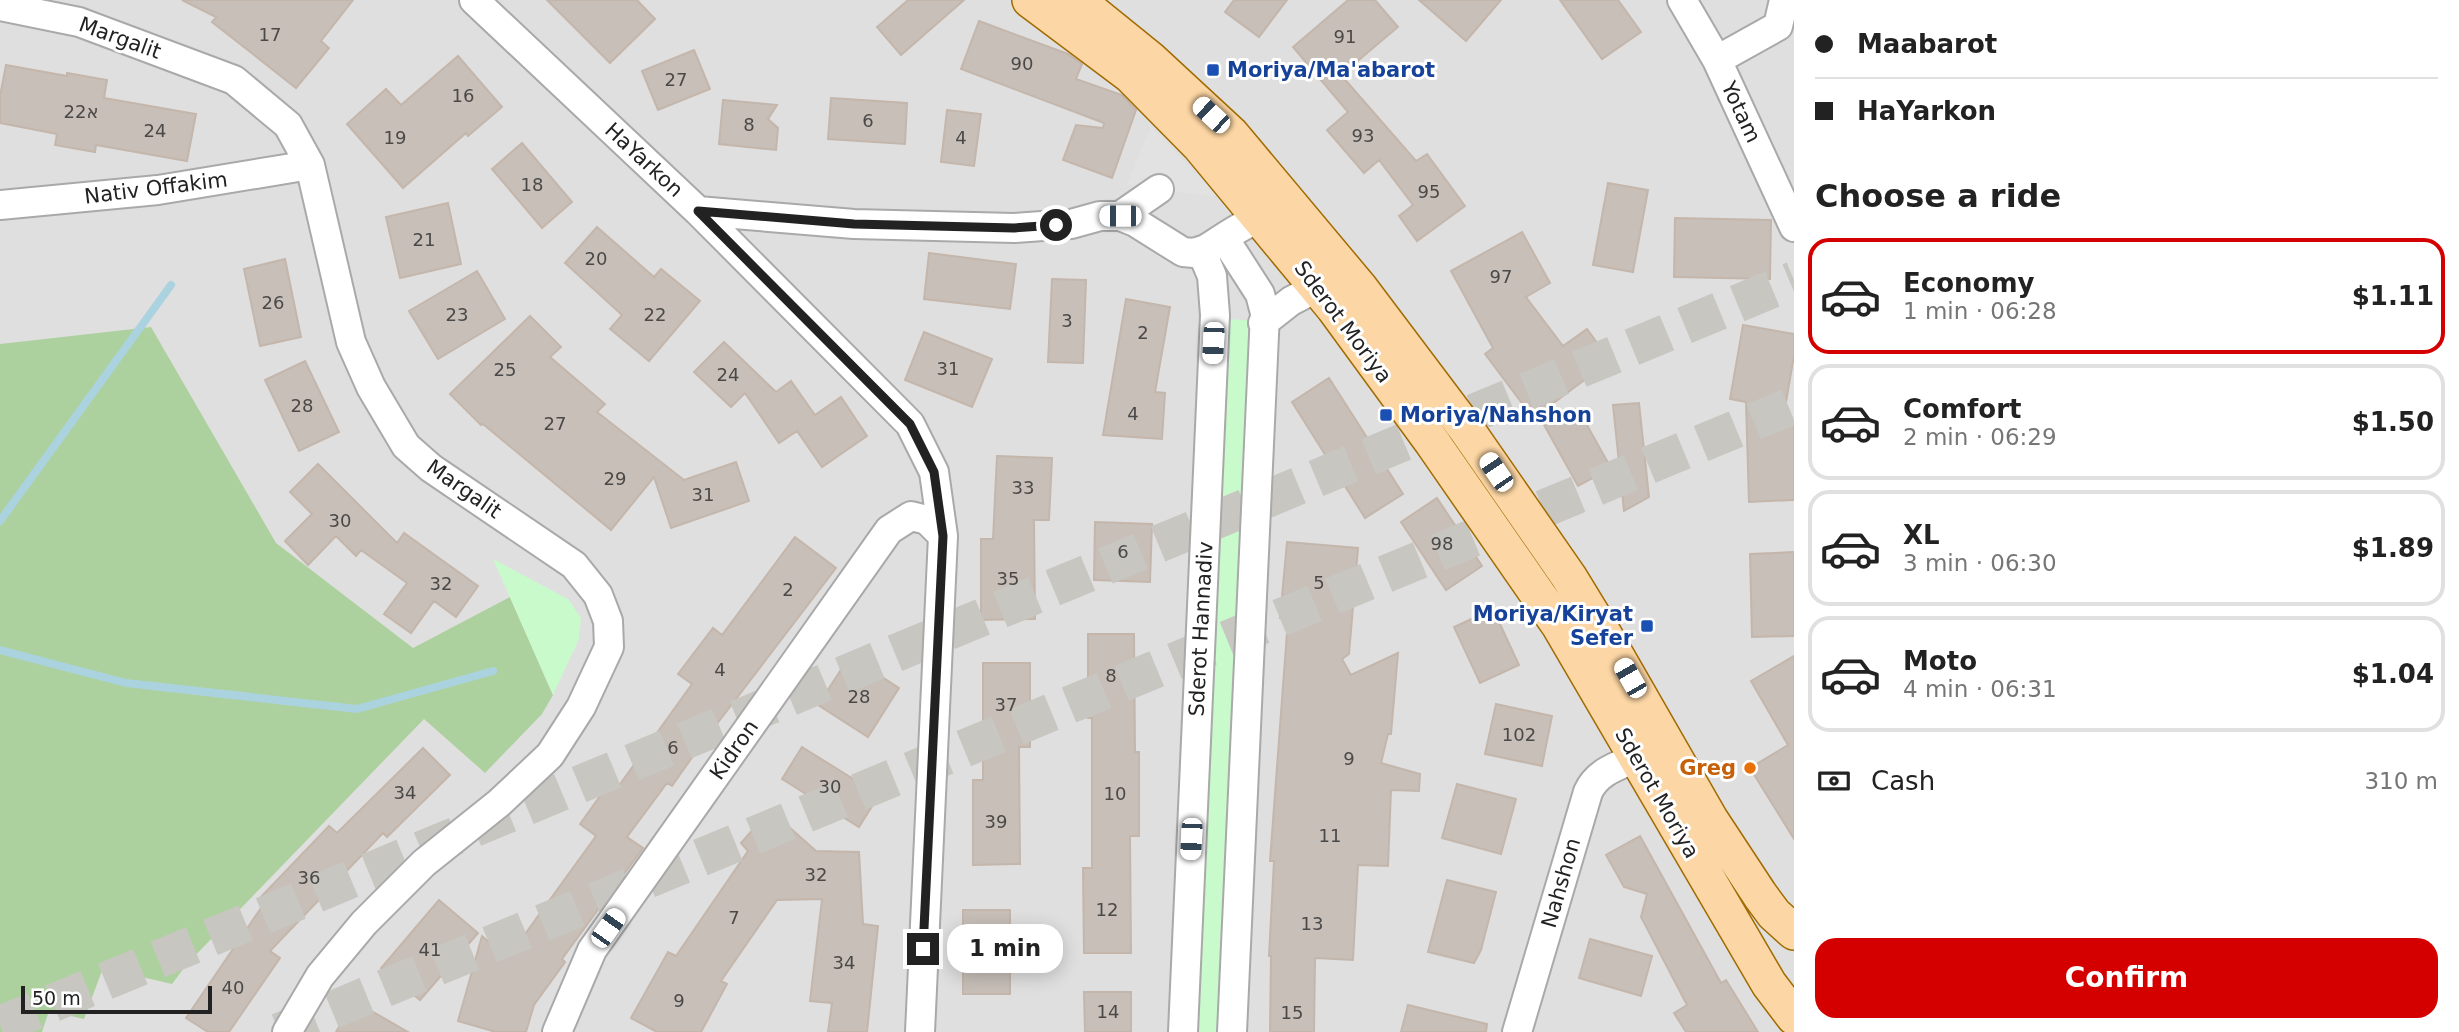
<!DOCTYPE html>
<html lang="en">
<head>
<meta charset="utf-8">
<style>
  body { margin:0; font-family:"DejaVu Sans",Heebo,sans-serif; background:#f6f6f6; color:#222; height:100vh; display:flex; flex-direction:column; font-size:26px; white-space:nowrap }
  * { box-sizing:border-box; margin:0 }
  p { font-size:23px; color:#767676 }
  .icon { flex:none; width:38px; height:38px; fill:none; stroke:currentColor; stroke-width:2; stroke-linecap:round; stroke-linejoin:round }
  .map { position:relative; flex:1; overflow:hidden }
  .drawer { display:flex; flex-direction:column; background:#fff; width:665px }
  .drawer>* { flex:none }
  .banner { display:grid; align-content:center; height:154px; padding:0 21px; background:#fff }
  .scale { position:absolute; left:21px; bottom:18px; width:191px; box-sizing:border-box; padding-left:7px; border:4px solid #222; border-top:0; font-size:19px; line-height:24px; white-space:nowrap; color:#222; -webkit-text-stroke:5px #fff; paint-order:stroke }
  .end { position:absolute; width:32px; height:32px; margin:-16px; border:9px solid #222; background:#fff; box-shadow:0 0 0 4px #fff }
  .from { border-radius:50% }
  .bubble { position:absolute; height:49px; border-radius:21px; background:#fff; box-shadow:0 4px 18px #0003; font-size:23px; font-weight:700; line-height:49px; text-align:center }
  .car { position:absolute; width:21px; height:42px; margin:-21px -10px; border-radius:9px; box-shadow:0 0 5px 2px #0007; background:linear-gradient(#fff 24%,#345 0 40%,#fff 0 76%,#345 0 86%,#fff 0) }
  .banner b { display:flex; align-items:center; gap:24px; height:66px; font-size:26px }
  .banner b+b { border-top:2px solid #e0e0e0 }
  .banner i { width:18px; height:18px; background:#222 }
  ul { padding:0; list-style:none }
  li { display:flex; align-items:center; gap:21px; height:116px; margin:0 14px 10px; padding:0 7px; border:4px solid #e0e0e0; border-radius:21px }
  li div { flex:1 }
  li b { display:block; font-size:26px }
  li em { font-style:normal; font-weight:700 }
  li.current { border-color:#d40000 }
  li>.icon { width:63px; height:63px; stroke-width:1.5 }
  h2 { padding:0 21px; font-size:32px; line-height:84px }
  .pay { display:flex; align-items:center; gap:18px; height:77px; padding:0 21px; font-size:26px }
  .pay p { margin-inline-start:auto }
  .button { display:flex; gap:14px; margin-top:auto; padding:14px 21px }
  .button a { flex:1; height:80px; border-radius:21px; background:#d40000; color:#fff; font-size:28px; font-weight:700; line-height:80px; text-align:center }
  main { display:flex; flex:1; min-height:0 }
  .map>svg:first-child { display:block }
  .residential { fill:#e0dfdf }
  .forest { fill:#add19e }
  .park { fill:#c8facc }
  .parking { fill:#e2e2e2 }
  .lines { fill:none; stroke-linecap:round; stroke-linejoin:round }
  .stream { stroke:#aad3df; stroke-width:8 }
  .building { fill:#c7bfb8; stroke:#c4b6ab; stroke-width:2 }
  .highway-tunnel { stroke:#c8c6c1; stroke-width:38; stroke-dasharray:38 19; stroke-linecap:butt }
  .minor-casing { stroke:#a9a9a9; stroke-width:32 }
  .major-casing { stroke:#a06b00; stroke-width:38 }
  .minor { stroke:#fff; stroke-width:28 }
  .major { stroke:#fcd6a4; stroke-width:35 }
  .route { stroke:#222; stroke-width:9 }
  .transit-dot { fill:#1a4fb4; stroke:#fff; stroke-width:2.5 }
  .food-dot { fill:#e8710a; stroke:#fff; stroke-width:2.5 }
  .labels { text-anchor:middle; stroke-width:6; stroke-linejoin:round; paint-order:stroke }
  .number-label { font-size:18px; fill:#4b4948 }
  .street-label { font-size:21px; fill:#222; stroke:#fff }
  .transit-label { font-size:21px; font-weight:bold; fill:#164399; stroke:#fff; text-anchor:start }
  .food-label { font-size:21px; font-weight:bold; fill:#c56008; stroke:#fff; text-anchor:end }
</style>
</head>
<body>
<main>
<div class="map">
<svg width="1794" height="1032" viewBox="0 0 1794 1032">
  <rect width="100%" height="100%" fill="#f2efe9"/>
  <path class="residential" d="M0,0H1794V1032H0Z"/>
  <path class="forest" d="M151,327L276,543L413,648L510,597L553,695L542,714L485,773L424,719L187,964L172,984L103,968L84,1019L49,1011L42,1032H0V344Z"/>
  <path class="park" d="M1226,319L1256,321L1221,1032H1192Z
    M493,559L568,599L581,618L579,639L553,695Z"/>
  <path class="parking" d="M1151,126L1219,197L1127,185Z"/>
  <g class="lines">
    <path class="stream" d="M0,521L171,285
      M0,650L126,683L357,709L493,671"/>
  </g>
  <path class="building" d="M182,0H353L321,41L329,48L296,88L212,22L216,17Z
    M547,0H637L655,19L610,63Z
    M908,0H964L901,55L877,27Z
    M1234,0H1287L1259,37L1225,12Z
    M1348,0H1375L1398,27L1341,75L1416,161L1427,154L1465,206L1417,241L1399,216L1413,205L1379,160L1364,173L1327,130L1348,112L1293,47Z
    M1419,0H1501L1466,41Z
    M1560,0H1618L1641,32L1602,59Z
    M979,21L1068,54L1082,64L1076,79L1122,95L1136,110L1112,178L1063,160L1076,125L1103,128L1104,123L961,69Z
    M694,50L710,89L658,110L642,71Z
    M458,56L502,107L468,136L466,133L403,188L347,124L386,89L401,105Z
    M6,65L67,76V73L107,80L104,98L196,114L187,161L96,145L95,152L55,145L57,134L0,123V96Z
    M831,98L907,103L905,144L828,139Z
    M723,100L777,105L768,119L778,128L776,150L719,144Z
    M947,110L981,114L974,166L941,162Z
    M522,143L572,202L542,228L492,169Z
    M1608,183L1648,190L1633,272L1593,265Z
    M448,203L461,264L400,278L386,217Z
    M1675,218L1771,220L1770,279L1674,277Z
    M597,227L654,277L661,269L700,301L649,361L610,329L622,315L565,263Z
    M1522,232L1550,283L1526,297L1563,346L1587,329L1610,361L1540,413L1578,409L1611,468L1578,486L1538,414L1533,418L1485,354L1493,348L1451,271Z
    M929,253L1016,264L1010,309L924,299Z
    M285,259L301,337L260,346L244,269Z
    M477,271L505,319L438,359L409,311Z
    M1052,279L1086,280L1083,363L1048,362Z
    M1126,299L1170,307L1155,392L1165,393L1162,439L1103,435Z
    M530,316L561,347L550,357L605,404L597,412L684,480L736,462L749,501L671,528L654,477L611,530L483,424L481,425L450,394Z
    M1743,325L1794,334V356L1782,425H1794V500L1749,502L1746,402L1730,399Z
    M924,332L992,359L972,407L905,380Z
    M724,342L776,392L791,381L815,415L841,397L867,436L822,467L797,431L779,443L745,393L731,407L694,372Z
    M305,361L339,432L299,451L265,380Z
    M1329,378L1403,494L1365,518L1292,402Z
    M1639,403L1649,497L1624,511L1613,405Z
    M997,456L1052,458L1049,520H1034L1035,619L981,620V539H993Z
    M318,464L397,543L404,533L478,586L456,617L434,601L411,633L384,614L407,583L361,550L356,556L336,536L308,565L285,541L312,514L290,492Z
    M1437,498L1482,566L1446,590L1401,522Z
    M1095,522L1152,524L1150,582L1094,580Z
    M795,537L836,568L710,733L704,729L695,741L700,746L672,786L667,783L627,837L643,848L562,959L565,962L534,1005L526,1032H496L458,1021L482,936L504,955L521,931L525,934L596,836L580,824L610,782L618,787L692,684L678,674L713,628L722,635Z
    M1287,542L1358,548L1349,654L1342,659L1351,675L1398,653L1391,734H1388L1381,763L1420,774L1419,791L1391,790L1388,866L1358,865L1353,960L1315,958L1314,1032H1270L1271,956H1269L1274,861H1270L1288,619L1280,618Z
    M1794,552V636L1752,637L1750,554Z
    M1493,609L1519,665L1480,683L1454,627Z
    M1088,634H1134L1135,752H1139V836H1130L1131,953H1084L1083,868H1092V718H1088Z
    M850,656L899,688L868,737L818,705Z
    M1794,656V839L1750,768L1788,745L1751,681Z
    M983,663H1030V747H1019L1020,864L973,865V780H983Z
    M1496,704L1552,716L1542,766L1485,754Z
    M802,747L879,795L859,827L782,779Z
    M423,748L450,775L387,837L383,833L270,951L280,958L229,1032H208L186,1018L263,905L258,900L329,826L337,833Z
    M1457,784L1516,799L1501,854L1442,838Z
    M770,810L816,851L859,852L863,924L878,926L867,1032H828L832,1003L810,1001L822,899L777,900L721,981L727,984L701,1032H657L631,1018L668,952L676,956L748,851L741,843Z
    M1640,836L1721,983L1726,980L1758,1032H1686L1674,1013L1687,1005L1641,917L1647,894L1624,887L1606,855Z
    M1447,880L1496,892L1481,950L1474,963L1428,952Z
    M439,900L478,933L420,1000L381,968Z
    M963,910H1010V994H963Z
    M1590,939L1652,956L1641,996L1579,978Z
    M1084,992H1131V1032H1085Z
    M354,1001L408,1032H336Z
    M1408,1005L1487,1024L1486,1032H1401Z"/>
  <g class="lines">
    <path class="highway-tunnel" d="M0,1025L1794,280
      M279,1032L1794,405"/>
    <defs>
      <path id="minor" d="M474,0L698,211L910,424L934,472L943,536L920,1032
        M1682,0L1717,60L1794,227
        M0,6L79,22L234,80L288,125L310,165L351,342L371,387L406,446L431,468L574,565L598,595L608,621L609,647L581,707L550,755L499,803L424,863L364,923L320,976L287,1032
        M1717,60L1778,26L1784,0
        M0,205L158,190L310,165
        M698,211L854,224L1014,228L1071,224L1100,216H1120L1135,222L1183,252L1194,253L1206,249
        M1120,216L1159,189
        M1224,238L1260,294L1265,313L1232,1032
        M1263,323L1291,301L1318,287
        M557,1032L592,950L889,530L911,516L927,520L943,536
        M1183,1032L1215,315L1212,276L1206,262V249C1227,236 1253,215 1278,216
        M1517,1032L1588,792C1597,772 1617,766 1636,758"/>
      <path id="major" d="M1030,0L1130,75L1200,146L1334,308L1432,442L1559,625L1769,984L1794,1017
        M1077,0L1150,59L1231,134L1360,288L1467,430L1569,577L1602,631L1710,819L1760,895L1774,914L1794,932"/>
    </defs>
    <use href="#minor" class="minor-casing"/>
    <use href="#major" class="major-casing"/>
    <use href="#minor" class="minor"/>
    <use href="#major" class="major"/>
  </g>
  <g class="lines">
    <path class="route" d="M923,949L943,536L934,472L910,424L698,211L854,224L1014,228L1056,225"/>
  </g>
  <g class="transit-dot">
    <rect x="1206" y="63" width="14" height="14" rx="3.5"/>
    <rect x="1379" y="408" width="14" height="14" rx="3.5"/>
    <rect x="1640" y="619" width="14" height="14" rx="3.5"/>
  </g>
  <circle class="food-dot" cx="1750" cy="768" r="7"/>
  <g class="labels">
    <g class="number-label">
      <text x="270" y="41">17</text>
      <text x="1345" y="43">91</text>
      <text x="1022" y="70">90</text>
      <text x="676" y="86">27</text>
      <text x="463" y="102">16</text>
      <text x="81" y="118">22א</text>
      <text x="868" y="127">6</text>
      <text x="749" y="131">8</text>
      <text x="155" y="137">24</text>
      <text x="1363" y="142">93</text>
      <text x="395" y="144">19</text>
      <text x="961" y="144">4</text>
      <text x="532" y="191">18</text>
      <text x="1429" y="198">95</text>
      <text x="424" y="246">21</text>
      <text x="596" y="265">20</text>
      <text x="1501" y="283">97</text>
      <text x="273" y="309">26</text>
      <text x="457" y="321">23</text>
      <text x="655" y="321">22</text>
      <text x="1067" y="327">3</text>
      <text x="1143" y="339">2</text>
      <text x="948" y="375">31</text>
      <text x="505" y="376">25</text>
      <text x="728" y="381">24</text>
      <text x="302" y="412">28</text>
      <text x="1133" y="420">4</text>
      <text x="555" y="430">27</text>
      <text x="615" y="485">29</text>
      <text x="1023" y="494">33</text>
      <text x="703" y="501">31</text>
      <text x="340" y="527">30</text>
      <text x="1442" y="550">98</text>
      <text x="1123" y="558">6</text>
      <text x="1008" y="585">35</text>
      <text x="1319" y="589">5</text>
      <text x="441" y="590">32</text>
      <text x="788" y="596">2</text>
      <text x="720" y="676">4</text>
      <text x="1111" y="682">8</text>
      <text x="859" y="703">28</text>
      <text x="1006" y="711">37</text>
      <text x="1519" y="741">102</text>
      <text x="673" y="754">6</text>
      <text x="1349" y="765">9</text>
      <text x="830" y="793">30</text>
      <text x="405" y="799">34</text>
      <text x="1115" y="800">10</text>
      <text x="996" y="828">39</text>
      <text x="1330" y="842">11</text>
      <text x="816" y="881">32</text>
      <text x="309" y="884">36</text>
      <text x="1107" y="916">12</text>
      <text x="734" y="924">7</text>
      <text x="1312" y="930">13</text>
      <text x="430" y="956">41</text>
      <text x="844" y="969">34</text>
      <text x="233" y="994">40</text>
      <text x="679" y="1007">9</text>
      <text x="1108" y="1018">14</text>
      <text x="1292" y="1019">15</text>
    </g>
    <g class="street-label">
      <text transform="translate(120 38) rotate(20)" y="7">Margalit</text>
      <text transform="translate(1741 112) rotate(65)" y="7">Yotam</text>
      <text transform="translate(644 160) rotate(43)" y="7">HaYarkon</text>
      <text transform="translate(156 188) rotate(-7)" y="7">Nativ Offakim</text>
      <text transform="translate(1343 322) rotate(53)" y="7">Sderot Moriya</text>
      <text transform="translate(464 489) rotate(35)" y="7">Margalit</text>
      <text transform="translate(1201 629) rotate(-87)" y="7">Sderot Hannadiv</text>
      <text transform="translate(734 750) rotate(-55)" y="7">Kidron</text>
      <text transform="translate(1657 793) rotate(60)" y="7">Sderot Moriya</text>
      <text transform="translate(1561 883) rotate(-74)" y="7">Nahshon</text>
    </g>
    <g class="transit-label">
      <text x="1227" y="77">Moriya/Ma'abarot</text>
      <text x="1400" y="422">Moriya/Nahshon</text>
      <text x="1633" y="621" text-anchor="end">Moriya/Kiryat<tspan x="1633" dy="24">Sefer</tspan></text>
    </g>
    <g class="food-label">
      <text x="1736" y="775">Greg</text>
    </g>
  </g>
</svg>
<div class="scale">50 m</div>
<i class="end from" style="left:1056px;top:225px"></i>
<i class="end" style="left:923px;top:949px"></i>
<div class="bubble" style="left:947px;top:924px;width:116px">1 min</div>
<i class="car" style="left:1211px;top:115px;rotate:313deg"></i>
<i class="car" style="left:1120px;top:216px;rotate:270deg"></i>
<i class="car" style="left:1213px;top:343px;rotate:183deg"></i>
<i class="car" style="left:1496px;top:472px;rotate:326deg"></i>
<i class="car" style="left:1630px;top:678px;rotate:330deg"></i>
<i class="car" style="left:1191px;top:839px;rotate:183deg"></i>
<i class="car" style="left:608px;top:928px;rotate:35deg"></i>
</div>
<section class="drawer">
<div class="banner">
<b><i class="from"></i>Maabarot</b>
<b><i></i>HaYarkon</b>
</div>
<h2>Choose a ride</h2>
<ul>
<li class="current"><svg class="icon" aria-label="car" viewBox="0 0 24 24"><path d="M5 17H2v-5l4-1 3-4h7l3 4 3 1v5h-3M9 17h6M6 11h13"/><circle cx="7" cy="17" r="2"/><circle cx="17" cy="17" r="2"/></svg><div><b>Economy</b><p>1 min · 06:28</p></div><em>$1.11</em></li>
<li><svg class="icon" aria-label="car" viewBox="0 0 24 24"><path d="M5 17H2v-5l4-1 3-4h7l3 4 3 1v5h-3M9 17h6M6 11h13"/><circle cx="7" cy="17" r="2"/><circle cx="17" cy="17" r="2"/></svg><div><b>Comfort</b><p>2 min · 06:29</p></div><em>$1.50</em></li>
<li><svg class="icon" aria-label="car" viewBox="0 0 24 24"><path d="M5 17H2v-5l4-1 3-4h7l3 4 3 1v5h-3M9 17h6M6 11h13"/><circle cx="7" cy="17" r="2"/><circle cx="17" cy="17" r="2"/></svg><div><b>XL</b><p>3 min · 06:30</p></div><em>$1.89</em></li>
<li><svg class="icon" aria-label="car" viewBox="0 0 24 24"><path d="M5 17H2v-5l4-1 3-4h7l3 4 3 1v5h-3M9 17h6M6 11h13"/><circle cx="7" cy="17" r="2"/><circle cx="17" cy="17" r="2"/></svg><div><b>Moto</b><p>4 min · 06:31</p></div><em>$1.04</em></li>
</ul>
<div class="pay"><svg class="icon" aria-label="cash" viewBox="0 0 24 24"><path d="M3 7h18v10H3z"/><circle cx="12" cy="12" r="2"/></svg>Cash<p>310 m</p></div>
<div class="button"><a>Confirm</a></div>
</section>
</main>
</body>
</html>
